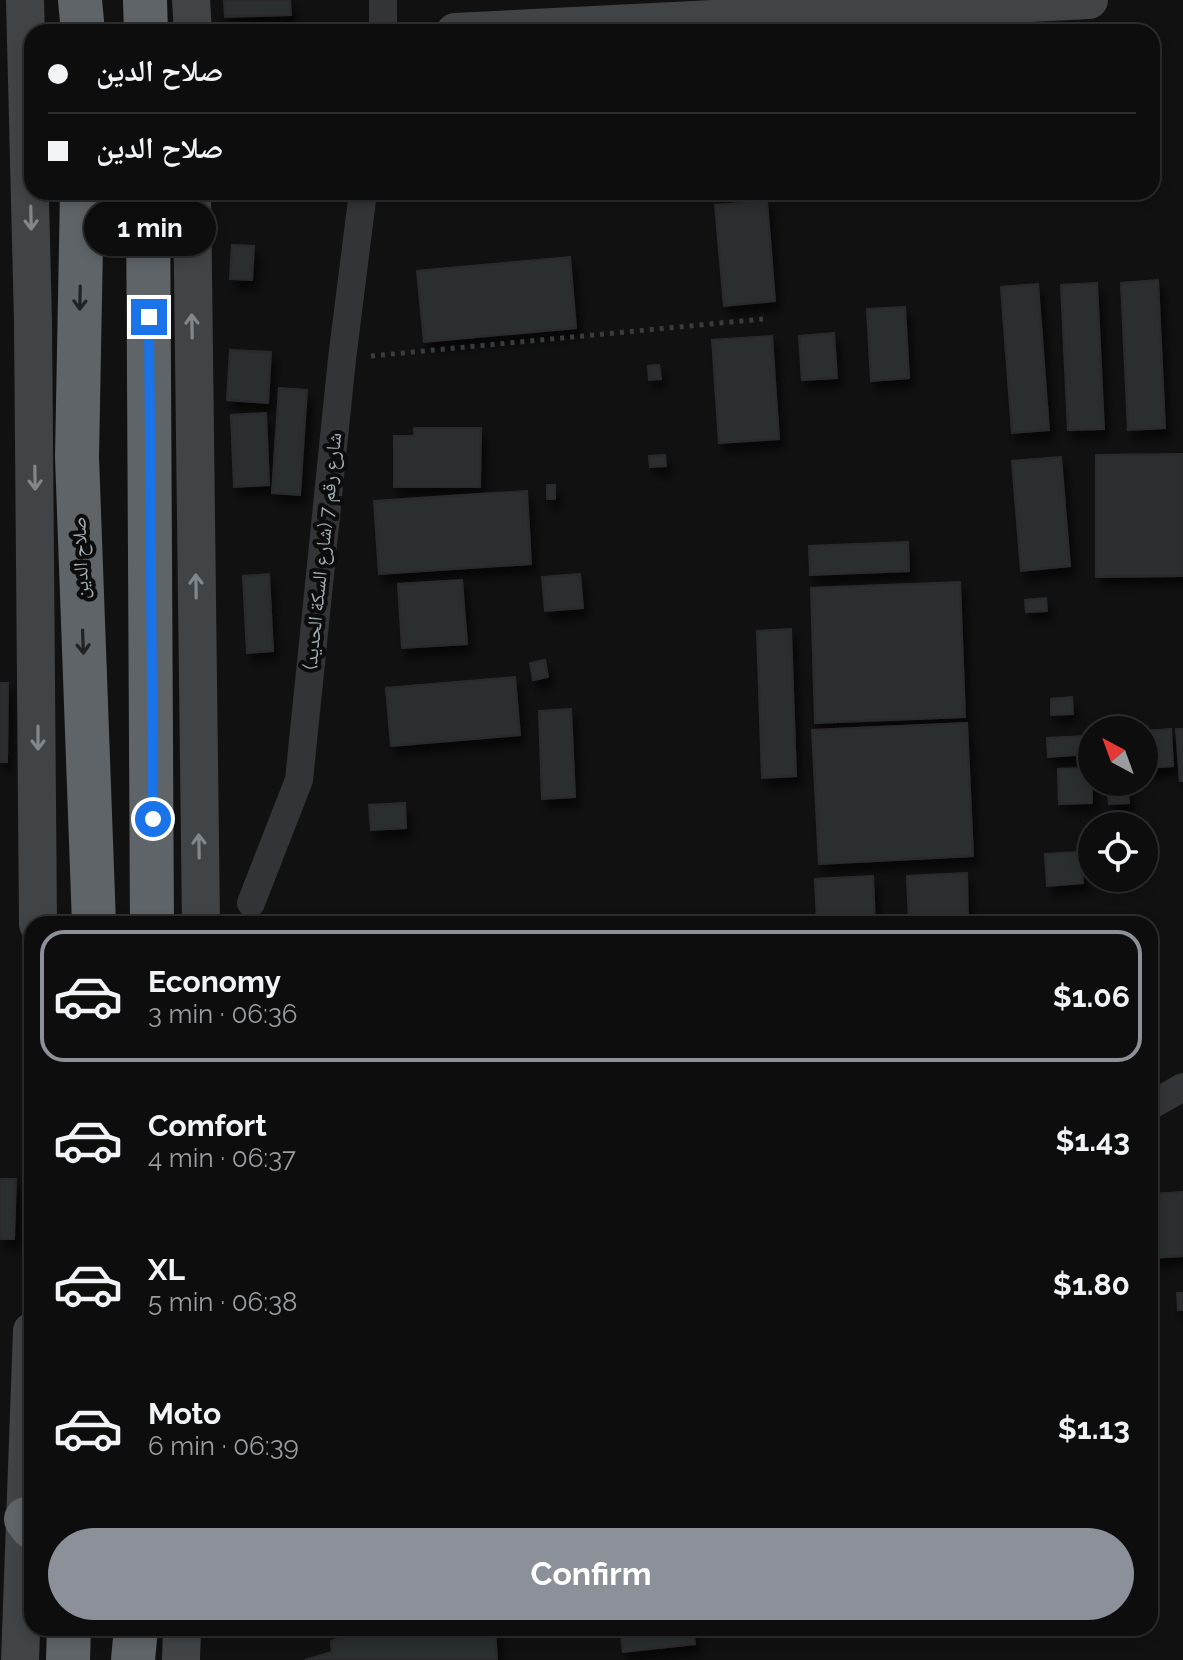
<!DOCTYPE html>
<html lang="en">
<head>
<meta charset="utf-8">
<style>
  body { margin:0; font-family:Raleway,"Noto Naskh Arabic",sans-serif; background:#1b1b1c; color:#f1f3f6; height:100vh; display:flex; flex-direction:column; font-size:30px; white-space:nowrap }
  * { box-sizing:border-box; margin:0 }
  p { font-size:26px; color:#9a9c9e }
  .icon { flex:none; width:44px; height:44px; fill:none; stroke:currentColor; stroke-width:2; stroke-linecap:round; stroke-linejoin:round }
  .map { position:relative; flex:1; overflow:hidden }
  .details { position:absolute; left:24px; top:916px; width:1134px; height:720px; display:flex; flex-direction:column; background:#0d0d0e; border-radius:24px; box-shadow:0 4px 12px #0003,0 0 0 2px #2d2d2e }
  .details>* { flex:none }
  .guide { position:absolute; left:24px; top:24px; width:1136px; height:176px; border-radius:24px; box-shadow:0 4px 12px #0003,0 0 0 2px #2d2d2e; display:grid; align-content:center; height:176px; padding:0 24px; background:#0d0d0e }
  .needle { width:52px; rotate:319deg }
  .fabs { position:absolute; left:1078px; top:716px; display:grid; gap:16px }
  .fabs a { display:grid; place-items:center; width:80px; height:80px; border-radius:50%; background:#0d0d0e; box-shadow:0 4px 12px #0003,0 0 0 2px #2d2d2e; font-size:40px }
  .end { position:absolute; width:36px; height:36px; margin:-18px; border:10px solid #1a73e8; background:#fff; box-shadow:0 0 0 4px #fff }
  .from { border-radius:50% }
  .bubble { position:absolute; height:56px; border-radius:28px; background:#0d0d0e; box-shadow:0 4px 12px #0003,0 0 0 2px #2d2d2e; font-size:26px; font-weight:700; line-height:56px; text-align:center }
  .guide b { display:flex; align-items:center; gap:28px; height:76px; font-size:30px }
  .guide b+b { border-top:2px solid #2d2d2e }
  .guide i { width:20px; height:20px; background:#f1f3f6 }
  ul { padding:14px 0 0; list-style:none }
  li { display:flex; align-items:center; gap:24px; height:132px; margin:0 16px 12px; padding:0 8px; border:4px solid transparent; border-radius:24px }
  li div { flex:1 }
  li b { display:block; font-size:30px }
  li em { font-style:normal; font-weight:700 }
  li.on { border-color:#8c9099 }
  li>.icon { width:72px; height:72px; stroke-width:1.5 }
  .button { display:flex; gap:16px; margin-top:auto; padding:16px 24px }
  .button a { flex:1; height:92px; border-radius:48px; background:#8c9099; color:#fff; font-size:32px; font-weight:700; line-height:92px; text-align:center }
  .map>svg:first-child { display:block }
  .building { fill:#2c2d2e; stroke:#2b2c2e; stroke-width:2; filter:url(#shadow) }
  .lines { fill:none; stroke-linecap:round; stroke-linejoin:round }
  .path { stroke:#383c3e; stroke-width:5; stroke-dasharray:4 6; stroke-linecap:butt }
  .street { stroke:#323437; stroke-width:28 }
  .secondary { stroke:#404447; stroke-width:38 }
  .highway { stroke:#5e6468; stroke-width:44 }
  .oneway { stroke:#80888d }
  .oneway2 { stroke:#202224 }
  .route { stroke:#1a73e8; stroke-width:10 }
  .labels { text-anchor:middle; stroke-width:8; stroke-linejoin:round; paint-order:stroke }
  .street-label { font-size:20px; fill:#a2adb3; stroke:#0c0c0d }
</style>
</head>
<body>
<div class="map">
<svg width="1183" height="1660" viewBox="0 0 1183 1660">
  <defs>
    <filter id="shadow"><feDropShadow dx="5" dy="9" stdDeviation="4" flood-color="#0009"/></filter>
  </defs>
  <rect width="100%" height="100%" fill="#111112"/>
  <path class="building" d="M224,0H290L291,15L225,17Z
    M767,201L775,301L724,306L715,205Z
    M232,245L254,246L252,280L230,279Z
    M570,257L576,328L424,342L417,271Z
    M1158,280L1165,428L1128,430L1121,283Z
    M1097,283L1104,429L1068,430L1061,285Z
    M1038,284L1049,430L1012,433L1001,287Z
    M905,307L909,378L871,381L867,309Z
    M834,333L837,378L802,380L799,336Z
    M772,336L779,439L719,443L712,340Z
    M230,350L271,352L268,403L227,400Z
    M659,365L661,379L649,380L648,366Z
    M279,388L307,390L300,495L272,493Z
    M266,413L269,485L234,487L231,415Z
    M414,428H481L480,487H394V436H414Z
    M1183,454V576L1096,577V455Z
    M665,455L666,466L650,467L649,456Z
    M1061,457L1070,566L1021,571L1012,461Z
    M547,485H555V499H547Z
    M527,491L531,564L379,574L374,501Z
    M908,542L909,571L810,575L809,546Z
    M269,574L273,651L247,653L243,576Z
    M580,574L583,608L545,611L542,577Z
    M462,580L467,644L402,648L398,584Z
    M960,582L965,717L815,723L811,588Z
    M1046,598L1047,611L1026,612L1025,600Z
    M791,629L796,776L762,778L757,631Z
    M545,660L548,677L533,680L530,663Z
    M515,677L520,735L391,746L386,688Z
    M0,683H8L7,762H0Z
    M1072,697L1073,714L1051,715V699Z
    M571,709L575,797L542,799L539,711Z
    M967,723L973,856L819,864L812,730Z
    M1171,729L1173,766L1144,768V731Z
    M1176,729H1183V781H1180Z
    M1087,736L1088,754L1048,757L1047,738Z
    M1092,768V803L1059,804L1058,769Z
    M1107,782H1127L1129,803L1109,804Z
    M405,803L406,828L371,830L369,805Z
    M1081,852L1083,883L1047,886L1045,854Z
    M967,873L968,924H909L907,876Z
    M873,876L875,924H817L815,879Z
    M0,1179H16L14,1239H0Z
    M1183,1192V1256L1150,1258V1194Z
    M1177,1293H1183V1310H1178Z
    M370,1628H495L497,1660H305L332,1652L331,1641Z
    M620,1628H693L695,1644L623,1652Z"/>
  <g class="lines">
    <path class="path" d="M371,356L763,319"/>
    <path class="street" d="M383,32V0
      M251,903L299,780L342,359L363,192
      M1150,1106L1183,1087"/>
    <path class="secondary" d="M25,0L33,322L38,924
      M191,0L193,32
      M455,32L1089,0
      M192,192L201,924
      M20,1660L32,1331
      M181,1660L182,1628"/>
    <path class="highway" d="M80,0L83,32
      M145,0L146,32
      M82,192L77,457L94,924
      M148,192L152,924
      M26,1519L32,1527
      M68,1660L69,1628
      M133,1660L136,1628"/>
  </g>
  <defs><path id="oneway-shaft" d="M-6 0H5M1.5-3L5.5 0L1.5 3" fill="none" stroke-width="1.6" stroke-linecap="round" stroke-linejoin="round" transform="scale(2)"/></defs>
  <g class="oneway">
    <use href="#oneway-shaft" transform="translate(31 218) rotate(89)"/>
    <use href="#oneway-shaft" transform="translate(192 326) rotate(-91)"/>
    <use href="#oneway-shaft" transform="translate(35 478) rotate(89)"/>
    <use href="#oneway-shaft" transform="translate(196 586) rotate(-91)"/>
    <use href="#oneway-shaft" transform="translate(38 738) rotate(90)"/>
    <use href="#oneway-shaft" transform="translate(199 846) rotate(-91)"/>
  </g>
  <g class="oneway2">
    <use href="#oneway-shaft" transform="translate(80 298) rotate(91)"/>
    <use href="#oneway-shaft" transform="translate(83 642) rotate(88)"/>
  </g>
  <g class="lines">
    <path class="route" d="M149,317L153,819"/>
  </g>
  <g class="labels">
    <g class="street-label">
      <text transform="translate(322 551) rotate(-84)" y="7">شارع رقم 7 (شارع السكة الحديد)</text>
      <text transform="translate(80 558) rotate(-92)" y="7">صلاح الدين</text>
    </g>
  </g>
</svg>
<div class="fabs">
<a><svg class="needle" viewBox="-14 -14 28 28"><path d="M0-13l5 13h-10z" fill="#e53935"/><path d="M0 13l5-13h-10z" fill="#9a9c9e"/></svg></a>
<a><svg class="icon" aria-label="locate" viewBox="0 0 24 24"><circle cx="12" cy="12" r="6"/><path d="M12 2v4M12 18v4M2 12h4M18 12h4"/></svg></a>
</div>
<i class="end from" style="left:153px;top:819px"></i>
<i class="end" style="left:149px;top:317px"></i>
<div class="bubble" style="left:84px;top:200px;width:132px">1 min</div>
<div class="guide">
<b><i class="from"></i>صلاح الدين</b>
<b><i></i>صلاح الدين</b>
</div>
<section class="details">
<ul>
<li class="on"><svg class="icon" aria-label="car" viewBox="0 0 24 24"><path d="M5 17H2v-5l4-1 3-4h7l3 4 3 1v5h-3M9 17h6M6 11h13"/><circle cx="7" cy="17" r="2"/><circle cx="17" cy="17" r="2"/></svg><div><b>Economy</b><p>3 min · 06:36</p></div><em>$1.06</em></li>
<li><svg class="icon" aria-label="car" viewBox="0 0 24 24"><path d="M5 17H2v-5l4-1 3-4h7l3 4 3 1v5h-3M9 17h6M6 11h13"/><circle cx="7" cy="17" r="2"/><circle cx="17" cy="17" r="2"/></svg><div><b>Comfort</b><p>4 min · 06:37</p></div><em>$1.43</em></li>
<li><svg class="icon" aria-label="car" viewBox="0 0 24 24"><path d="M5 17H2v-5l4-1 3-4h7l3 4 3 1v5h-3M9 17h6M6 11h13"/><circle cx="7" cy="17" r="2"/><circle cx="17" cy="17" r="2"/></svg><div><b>XL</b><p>5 min · 06:38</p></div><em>$1.80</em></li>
<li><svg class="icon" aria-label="car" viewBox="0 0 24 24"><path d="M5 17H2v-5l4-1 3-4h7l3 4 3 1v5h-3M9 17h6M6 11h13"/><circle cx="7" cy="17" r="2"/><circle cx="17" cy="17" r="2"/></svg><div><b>Moto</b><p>6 min · 06:39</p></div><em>$1.13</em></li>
</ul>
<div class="button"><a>Confirm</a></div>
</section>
</div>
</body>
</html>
